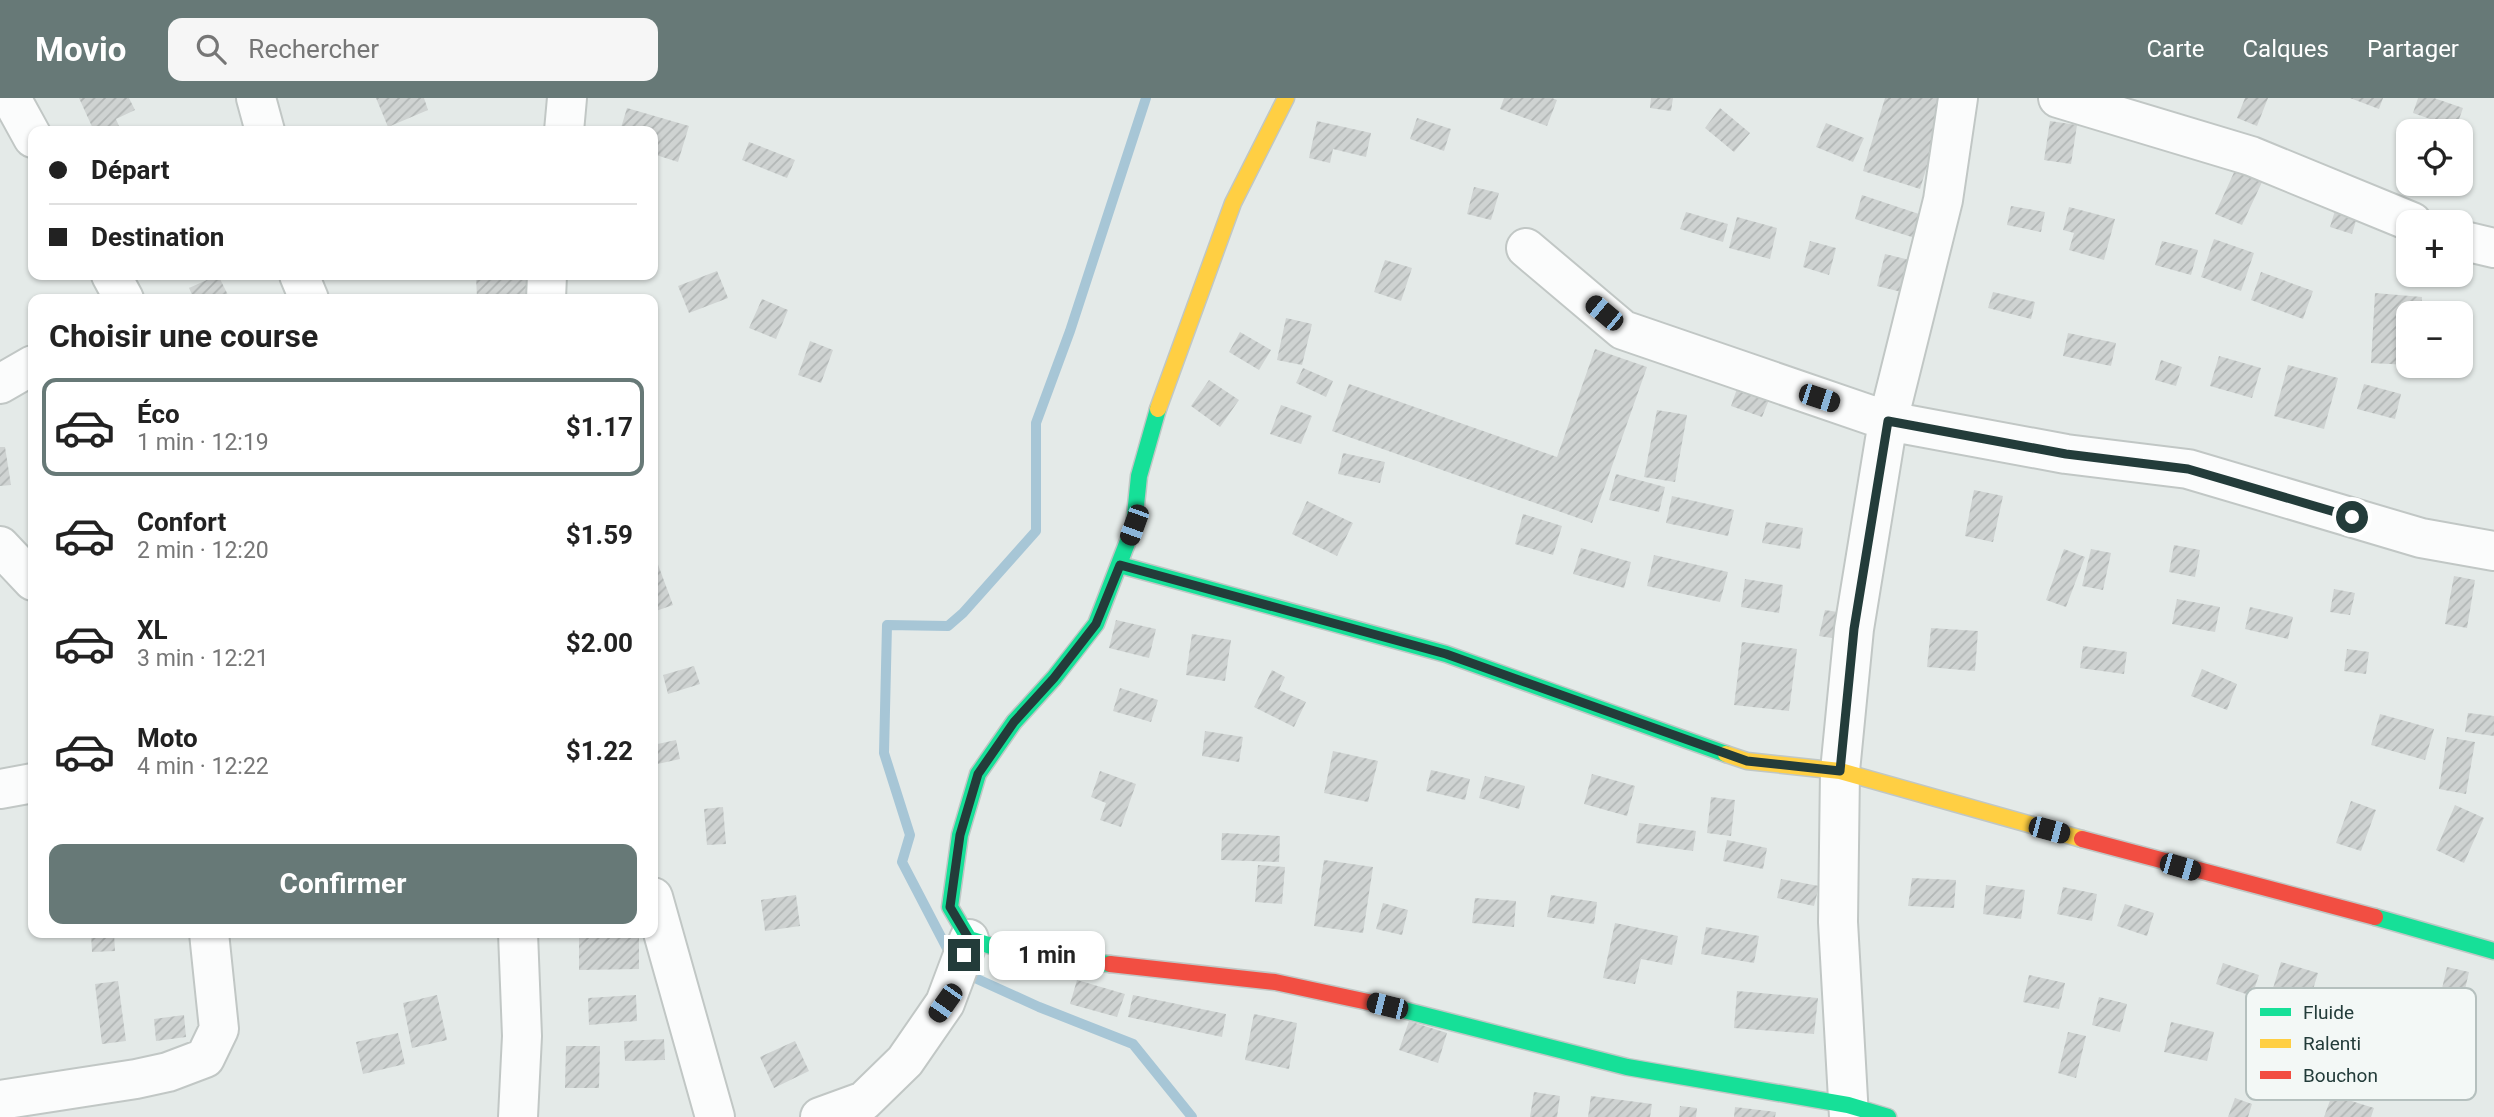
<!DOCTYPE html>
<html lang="fr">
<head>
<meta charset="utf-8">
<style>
  body { margin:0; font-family:Roboto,sans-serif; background:#f6f6f6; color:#222; height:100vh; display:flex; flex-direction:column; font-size:26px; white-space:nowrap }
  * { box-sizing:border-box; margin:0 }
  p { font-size:23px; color:#767676 }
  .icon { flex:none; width:38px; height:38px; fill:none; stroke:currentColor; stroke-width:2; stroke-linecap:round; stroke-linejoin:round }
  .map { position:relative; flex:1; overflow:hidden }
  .details { position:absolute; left:28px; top:196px; width:630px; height:644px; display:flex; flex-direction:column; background:#fff; border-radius:14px; box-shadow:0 2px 5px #0004 }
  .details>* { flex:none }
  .guide { position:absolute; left:28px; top:28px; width:630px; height:154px; border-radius:14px; box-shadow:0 2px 5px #0004; display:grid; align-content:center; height:154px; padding:0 21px; background:#fff }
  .controls { position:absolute; left:2396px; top:21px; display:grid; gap:14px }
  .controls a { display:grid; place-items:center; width:77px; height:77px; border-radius:14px; background:#fff; box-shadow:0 2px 5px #0004; font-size:35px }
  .end { position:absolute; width:32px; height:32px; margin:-16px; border:9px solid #233c3a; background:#fff; box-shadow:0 0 0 4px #fff }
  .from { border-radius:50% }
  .bubble { position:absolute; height:49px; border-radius:14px; background:#fff; box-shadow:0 2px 5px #0004; font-size:23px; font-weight:700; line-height:49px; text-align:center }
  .car { position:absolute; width:21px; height:42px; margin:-21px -10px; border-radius:9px; box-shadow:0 0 5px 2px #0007; background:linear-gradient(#222 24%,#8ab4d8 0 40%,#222 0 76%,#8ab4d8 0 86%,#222 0) }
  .guide b { display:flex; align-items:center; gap:24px; height:66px; font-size:26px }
  .guide b+b { border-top:2px solid #e0e0e0 }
  .guide i { width:18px; height:18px; background:#222 }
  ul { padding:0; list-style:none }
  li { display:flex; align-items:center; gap:21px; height:98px; margin:0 14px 10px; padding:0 7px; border:4px solid transparent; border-radius:14px }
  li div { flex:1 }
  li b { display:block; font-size:26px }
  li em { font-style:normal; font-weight:700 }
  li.selected { border-color:#677977 }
  li>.icon { width:63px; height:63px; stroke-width:1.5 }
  h2 { padding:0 21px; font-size:32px; line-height:84px }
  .primary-button { display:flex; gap:14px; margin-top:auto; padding:14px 21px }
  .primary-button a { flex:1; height:80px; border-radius:14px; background:#677977; color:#fff; font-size:28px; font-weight:700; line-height:80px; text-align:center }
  header { display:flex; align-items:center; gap:42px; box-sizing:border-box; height:98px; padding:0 35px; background:#677977; color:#fff }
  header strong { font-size:33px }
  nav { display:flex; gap:38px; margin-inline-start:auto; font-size:24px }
  .search { width:490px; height:63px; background:#f6f6f6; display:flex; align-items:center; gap:18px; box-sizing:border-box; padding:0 24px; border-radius:14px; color:#767676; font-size:26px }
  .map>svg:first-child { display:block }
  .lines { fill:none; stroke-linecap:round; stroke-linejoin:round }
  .stream { stroke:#a7c6d6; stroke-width:10 }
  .building { fill:url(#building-hatch) }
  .street-casing { stroke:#c1c7c5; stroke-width:42 }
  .fast-casing { stroke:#c0c7c5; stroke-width:19 }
  .slow-casing { stroke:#c0c7c5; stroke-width:19 }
  .jam-casing { stroke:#c0c7c5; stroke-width:19 }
  .street { stroke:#fbfcfc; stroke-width:38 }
  .fast { stroke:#16e098; stroke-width:16 }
  .slow { stroke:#ffcf43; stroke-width:16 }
  .jam { stroke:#f24e42; stroke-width:16 }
  .route { stroke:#233c3a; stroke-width:9 }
  .key { fill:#f3f8f6; stroke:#b5c0be; stroke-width:2 }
  .key-label { font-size:19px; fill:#233c3a }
</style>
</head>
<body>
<header>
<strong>Movio</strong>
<div class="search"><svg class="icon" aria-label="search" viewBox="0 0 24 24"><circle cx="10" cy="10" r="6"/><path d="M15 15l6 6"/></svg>Rechercher</div>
<nav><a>Carte</a><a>Calques</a><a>Partager</a></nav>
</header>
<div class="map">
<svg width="2494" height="1019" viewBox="0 0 2494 1019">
  <defs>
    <pattern id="building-hatch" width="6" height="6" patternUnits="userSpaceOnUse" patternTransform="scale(1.75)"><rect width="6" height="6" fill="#cfd3d2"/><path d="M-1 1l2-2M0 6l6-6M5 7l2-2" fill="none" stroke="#b1b6b5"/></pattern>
  </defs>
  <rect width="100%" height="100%" fill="#e4eae8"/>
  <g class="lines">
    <path class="stream" d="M952,860L902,764L910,737L884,655L887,527L948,528L963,515L1036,433V325L1070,233L1146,0
      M964,875L1039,909L1133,946L1192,1019"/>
  </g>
  <path class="building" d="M79,0H129L135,12L116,21L121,33H94Z
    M376,0H424L428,12L388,29Z
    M1504,0H1552L1557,2L1547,28L1500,11Z
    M1651,0H1673L1671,13L1650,10Z
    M1885,0H1948L1920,91L1863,73Z
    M2245,0H2268L2257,28L2237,20Z
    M2350,0H2383L2379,11Z
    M2418,0H2434L2463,10L2456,30L2413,15Z
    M627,10L689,28L678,64L653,56V33H620Z
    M1720,10L1750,35L1734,54L1705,30Z
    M1417,20L1451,31L1444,53L1410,41Z
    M1317,23L1371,35L1366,59L1333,51L1330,65L1309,60Z
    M2050,23L2077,27L2071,66L2044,62Z
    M1826,25L1864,40L1853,64L1816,49Z
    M749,44L795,62L787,80L742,62Z
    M2236,70L2263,82L2242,127L2215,116Z
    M1474,89L1499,95L1491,122L1467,116Z
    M1862,97L1922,117L1915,140L1855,121Z
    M2337,106L2359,113L2352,136L2330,129Z
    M2011,108L2045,114L2041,134L2007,127Z
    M2069,109L2115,121L2104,162L2069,152L2074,135L2063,132Z
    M1686,114L1728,126L1723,144L1680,131Z
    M1737,119L1777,130L1770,161L1729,150Z
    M2214,141L2254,155L2241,193L2201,179Z
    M1810,143L1836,150L1829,177L1803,169Z
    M2162,143L2198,152L2191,177L2155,167Z
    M1885,156L1922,165L1914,197L1877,188Z
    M1385,162L1412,170L1401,203L1374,194Z
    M717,173L728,200L689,215L678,188Z
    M2261,174L2313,193L2303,221L2251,202Z
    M218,177L230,201H194L189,190Z
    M476,177H530L531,201H477Z
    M1993,194L2035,204L2031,221L1988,210Z
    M2375,195L2422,199L2421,215H2408V267L2371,265Z
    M762,201L788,212L776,241L749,230Z
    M1286,220L1312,226L1302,267L1277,262Z
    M1240,234L1271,252L1259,272L1229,254Z
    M2068,235L2116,245L2111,268L2063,258Z
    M810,243L833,252L821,285L798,277Z
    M1595,251L1647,269L1592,425L1332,333L1349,286L1557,359Z
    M2219,258L2261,270L2252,300L2210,288Z
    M2161,262L2182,269L2176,288L2155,282Z
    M2288,267L2338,280L2324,331L2274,318Z
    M1303,270L1333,283L1326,299L1296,285Z
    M1209,282L1239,302L1220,329L1191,308Z
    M1739,285L1771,297L1762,319L1731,308Z
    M2364,286L2401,296L2395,321L2357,311Z
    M1281,307L1312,318L1301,346L1270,336Z
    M1657,312L1687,317L1675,384L1644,379Z
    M0,349H5L11,387L0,388Z
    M1343,355L1385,364L1380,385L1338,376Z
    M1616,376L1665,389L1659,414L1609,402Z
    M1974,392L2003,398L1993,444L1965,438Z
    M1672,398L1734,412L1728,438L1666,425Z
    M1307,403L1353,425L1337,458L1292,436Z
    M1523,416L1562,428L1553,457L1515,446Z
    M1766,424L1803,430L1800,451L1762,445Z
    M2174,447L2200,452L2195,479L2169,474Z
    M1581,450L1631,464L1624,490L1573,476Z
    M2064,451L2085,459L2066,509L2046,502Z
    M2091,451L2111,455L2103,492L2082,488Z
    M653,453L673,507L653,514Z
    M1654,457L1728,474L1720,504L1647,488Z
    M2454,478L2475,482L2467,530L2445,526Z
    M1745,481L1783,487L1779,515L1741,509Z
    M2334,491L2355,495L2350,517L2330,514Z
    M2177,501L2220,509L2215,534L2172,526Z
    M2250,509L2293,519L2288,541L2245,531Z
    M1825,512L1850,516L1845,542L1819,538Z
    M1116,522L1156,531L1149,560L1109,550Z
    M1931,530L1978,533L1975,573L1927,569Z
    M1192,536L1231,542L1225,583L1186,577Z
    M1742,544L1797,551L1789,613L1734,607Z
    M2083,548L2127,554L2124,576L2080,570Z
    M2347,551L2369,554L2366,576L2344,573Z
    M694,568L700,586L668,596L663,577Z
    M2202,571L2237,586L2227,612L2191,598Z
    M1272,572L1285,579L1279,592L1306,604L1294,629L1254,609Z
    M1120,590L1158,602L1151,624L1113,613Z
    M2468,615L2494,618V638L2465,634Z
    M2380,616L2434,631L2425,662L2371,647Z
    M1205,633L1243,639L1239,664L1202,658Z
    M2447,639L2475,644L2466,696L2439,691Z
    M676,642L680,661L653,667V647Z
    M1333,653L1378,663L1368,704L1324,695Z
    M1431,672L1470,681L1465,702L1426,693Z
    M1100,673L1136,686L1121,729L1100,722L1106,705L1091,699Z
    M1592,676L1635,688L1627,718L1584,706Z
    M1485,678L1525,688L1519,711L1479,700Z
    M1711,699L1735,702L1731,738L1707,735Z
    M2351,703L2376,712L2361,753L2336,745Z
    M2455,707L2484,720L2464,765L2436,752Z
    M723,709L726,746L707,747L704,711Z
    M1639,725L1696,733L1693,753L1636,745Z
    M1222,735L1280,738L1279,764L1221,762Z
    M1727,742L1767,750L1763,771L1723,763Z
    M1324,762L1373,769L1363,835L1314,828Z
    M1258,767L1285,769L1282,806L1255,804Z
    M1912,780L1956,782L1954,810L1908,808Z
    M1781,781L1819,788L1814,808L1777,800Z
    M1986,787L2025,792L2021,821L1983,816Z
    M2063,789L2097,796L2092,823L2057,816Z
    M796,797L800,828L765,833L761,802Z
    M1551,797L1597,804L1594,826L1547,819Z
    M1475,800L1516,803L1514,829L1472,825Z
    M1383,805L1408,812L1402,837L1376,831Z
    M2125,806L2154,815L2147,838L2117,828Z
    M1615,825L1678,838L1672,867L1641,861L1635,886L1603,880Z
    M1706,829L1759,838L1754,865L1701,856Z
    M91,835H114L115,853L92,854Z
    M579,835H639V871L579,872Z
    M2281,864L2318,875L2308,908L2271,897Z
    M2223,865L2259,877L2252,898L2216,886Z
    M2447,869L2469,874L2463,900L2441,895Z
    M2029,877L2065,885L2059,911L2023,904Z
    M1077,882L1125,896L1117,919L1070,906Z
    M118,883L126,943L102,946L95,886Z
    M1737,893L1818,900L1814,936L1734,930Z
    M437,897L447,942L412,950L403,905Z
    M636,897L637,923L589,927L588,900Z
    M1133,897L1226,916L1222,939L1128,919Z
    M2099,899L2127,906L2120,934L2092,927Z
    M1254,916L1297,925L1289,971L1245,962Z
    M184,917L186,939L156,943L154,921Z
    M1409,923L1447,935L1438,965L1399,952Z
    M2171,924L2214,934L2207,963L2164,954Z
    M2068,934L2086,938L2076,980L2058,975Z
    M398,935L405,966L363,976L356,944Z
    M664,941L665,962L625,963L624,943Z
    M795,943L809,973L774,990L760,959Z
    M566,948H600L599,990H565Z
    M1534,994L1560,998L1557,1019H1530Z
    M2332,997L2374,1010L2371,1019H2324Z
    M1591,998L1652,1006L1650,1019H1588Z
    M2235,1000L2252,1006L2248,1019H2228Z
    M1680,1008L1697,1010L1696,1019H1679Z
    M1735,1009L1776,1014L1775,1019H1734Z"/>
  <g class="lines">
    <defs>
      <path id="street" d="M11,0L33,40
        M256,0L265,33
        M2058,0L2251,58L2412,124
        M564,33L567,0
        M2460,142L2494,150
        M1526,150L1623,232L1888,323L2066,356L2188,371L2421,440L2494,453
        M111,177L124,201
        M299,177L309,201
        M546,201L547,177
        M0,286L33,267
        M0,448L33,483
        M0,691L33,685
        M653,799L715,1019
        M518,835L522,938L518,1019
        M0,1002L136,981L168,974L205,960L219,931L209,835
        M820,1019L864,1003L905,963L945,905L969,841
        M1849,1019L1838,824L1840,673L1854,531L1888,323L1943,102L1958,0"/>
      <path id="fast" d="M1120,467L1446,556L1726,656
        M2375,819L2494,853
        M1110,866L1017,856L969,841L950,809L960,737L978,676L1014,624L1054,580L1096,526L1134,427L1139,378L1158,311
        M1396,910L1627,969L1848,1007L1888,1019"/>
      <path id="slow" d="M1158,311L1233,105L1286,0
        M1726,656L1747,663L1840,673L2082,741"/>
      <path id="jam" d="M2082,741L2375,819
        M1110,866L1275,884L1396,910"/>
    </defs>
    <use href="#street" class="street-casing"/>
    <use href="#fast" class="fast-casing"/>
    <use href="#slow" class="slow-casing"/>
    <use href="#jam" class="jam-casing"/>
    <use href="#street" class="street"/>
    <use href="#fast" class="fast"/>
    <use href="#slow" class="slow"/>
    <use href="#jam" class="jam"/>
  </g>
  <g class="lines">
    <path class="route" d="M964,857L969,841L950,809L960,737L978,676L1014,624L1054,580L1096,526L1120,467L1446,556L1747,663L1840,673L1854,531L1888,323L2066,356L2188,371L2352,419"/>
  </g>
  <rect x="2246" y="890" width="230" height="112" rx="10" class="key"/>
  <rect x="2260" y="910" width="31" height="8" fill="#16e098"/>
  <rect x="2260" y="941" width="31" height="9" fill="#ffcf43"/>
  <rect x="2260" y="973" width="31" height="8" fill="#f24e42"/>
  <g class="key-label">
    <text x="2303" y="921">Fluide</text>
    <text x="2303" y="952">Ralenti</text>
    <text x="2303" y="984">Bouchon</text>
  </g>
</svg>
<div class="controls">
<a><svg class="icon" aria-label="locate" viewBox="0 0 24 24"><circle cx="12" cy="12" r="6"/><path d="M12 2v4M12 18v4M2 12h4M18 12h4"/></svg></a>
<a>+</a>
<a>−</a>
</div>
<i class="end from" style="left:2352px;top:419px"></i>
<i class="end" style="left:964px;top:857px"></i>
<div class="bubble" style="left:989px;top:833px;width:116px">1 min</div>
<i class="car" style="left:1604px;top:215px;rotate:310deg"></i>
<i class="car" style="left:1819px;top:300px;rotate:108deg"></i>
<i class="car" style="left:1134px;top:427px;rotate:200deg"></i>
<i class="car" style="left:2049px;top:732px;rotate:105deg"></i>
<i class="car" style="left:2180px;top:769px;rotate:106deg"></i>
<i class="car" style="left:945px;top:905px;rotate:215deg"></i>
<i class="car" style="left:1387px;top:908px;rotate:284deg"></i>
<div class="guide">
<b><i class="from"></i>Départ</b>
<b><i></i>Destination</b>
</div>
<section class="details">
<h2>Choisir une course</h2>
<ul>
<li class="selected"><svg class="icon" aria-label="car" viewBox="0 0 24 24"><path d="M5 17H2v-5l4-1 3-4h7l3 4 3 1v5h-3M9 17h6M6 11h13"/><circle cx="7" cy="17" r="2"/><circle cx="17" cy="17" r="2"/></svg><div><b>Éco</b><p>1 min · 12:19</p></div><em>$1.17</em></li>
<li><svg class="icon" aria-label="car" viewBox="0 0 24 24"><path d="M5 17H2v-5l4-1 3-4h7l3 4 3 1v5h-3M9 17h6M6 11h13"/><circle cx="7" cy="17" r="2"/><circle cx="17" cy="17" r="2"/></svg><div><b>Confort</b><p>2 min · 12:20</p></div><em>$1.59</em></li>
<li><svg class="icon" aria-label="car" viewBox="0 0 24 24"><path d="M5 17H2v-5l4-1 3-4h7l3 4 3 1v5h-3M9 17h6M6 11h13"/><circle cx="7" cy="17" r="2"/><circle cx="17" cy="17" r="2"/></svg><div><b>XL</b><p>3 min · 12:21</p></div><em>$2.00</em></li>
<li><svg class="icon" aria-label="car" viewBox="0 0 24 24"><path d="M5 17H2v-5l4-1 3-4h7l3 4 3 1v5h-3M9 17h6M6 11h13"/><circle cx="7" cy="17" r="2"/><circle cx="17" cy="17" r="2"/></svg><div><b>Moto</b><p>4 min · 12:22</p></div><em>$1.22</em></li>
</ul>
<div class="primary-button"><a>Confirmer</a></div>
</section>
</div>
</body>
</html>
